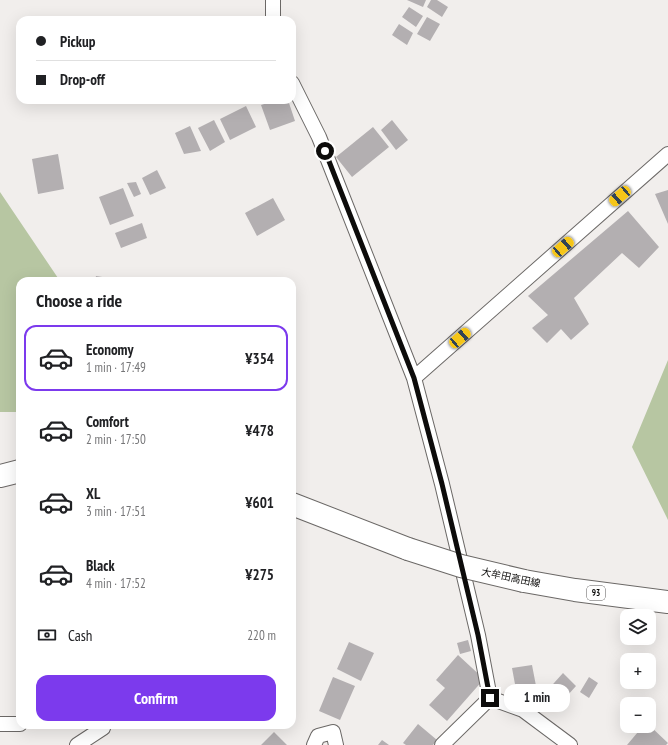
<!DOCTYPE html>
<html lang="en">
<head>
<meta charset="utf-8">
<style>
  body { margin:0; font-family:"PT Sans Narrow","Noto Sans JP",sans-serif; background:#f6f6f6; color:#202124; height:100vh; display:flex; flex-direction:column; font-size:15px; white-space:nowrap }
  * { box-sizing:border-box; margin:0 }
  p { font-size:13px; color:#757577 }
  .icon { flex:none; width:22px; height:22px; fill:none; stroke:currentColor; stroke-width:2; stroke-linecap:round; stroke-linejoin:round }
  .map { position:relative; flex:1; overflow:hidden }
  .panel { position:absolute; left:16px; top:277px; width:280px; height:452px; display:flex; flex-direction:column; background:#fff; border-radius:12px; box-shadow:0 4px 16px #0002 }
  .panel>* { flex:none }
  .guide { position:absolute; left:16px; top:16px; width:280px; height:88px; border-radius:12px; box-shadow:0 4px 16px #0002; display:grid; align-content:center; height:88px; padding:0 20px; background:#fff }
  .controls { position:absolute; left:620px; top:609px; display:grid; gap:8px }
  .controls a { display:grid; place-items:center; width:36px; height:36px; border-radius:8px; background:#fff; box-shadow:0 4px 16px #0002; font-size:20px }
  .end { position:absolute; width:18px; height:18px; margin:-9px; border:5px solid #0d0c0b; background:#fff; box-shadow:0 0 0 2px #fff }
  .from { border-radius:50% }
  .bubble { position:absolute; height:28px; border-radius:12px; background:#fff; box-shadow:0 4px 16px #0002; font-size:13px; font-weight:700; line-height:28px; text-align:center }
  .car { position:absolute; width:12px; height:24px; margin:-12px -6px; border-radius:5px; box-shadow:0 0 3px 1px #0007; background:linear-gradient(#f5c518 24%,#345 0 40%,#f5c518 0 76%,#345 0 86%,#f5c518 0) }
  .guide b { display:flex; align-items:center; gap:14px; height:38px; font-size:15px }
  .guide b+b { border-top:1px solid #e0e0e0 }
  .guide i { width:10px; height:10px; background:#202124 }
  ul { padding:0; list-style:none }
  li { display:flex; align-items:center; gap:12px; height:66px; margin:0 8px 6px; padding:0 12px; border:2px solid transparent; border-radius:12px }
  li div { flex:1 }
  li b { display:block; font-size:15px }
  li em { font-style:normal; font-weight:700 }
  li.current { border-color:#7c3aed }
  li>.icon { width:36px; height:36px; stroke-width:1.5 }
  h2 { padding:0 20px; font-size:18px; line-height:48px }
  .pay { display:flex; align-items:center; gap:10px; height:44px; padding:0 20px; font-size:15px }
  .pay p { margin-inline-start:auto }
  .cta { display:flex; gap:8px; margin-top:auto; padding:8px 20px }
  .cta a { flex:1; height:46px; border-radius:12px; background:#7c3aed; color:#fff; font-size:16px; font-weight:700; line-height:46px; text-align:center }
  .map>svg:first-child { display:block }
  .forest { fill:#b7c6a2 }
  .building { fill:#b3afb1 }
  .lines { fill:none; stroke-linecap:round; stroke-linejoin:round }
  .street-casing { stroke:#6b6866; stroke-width:16 }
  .primary-casing { stroke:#6b6866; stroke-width:24 }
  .street { stroke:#fff; stroke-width:14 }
  .primary { stroke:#fff; stroke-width:22 }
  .primary-bridge-casing { stroke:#6b6866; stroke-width:24; stroke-linecap:butt }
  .primary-bridge { stroke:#fff; stroke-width:22 }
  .route { stroke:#0d0c0b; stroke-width:5 }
  .labels { text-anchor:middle; stroke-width:3; stroke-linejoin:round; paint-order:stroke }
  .shield { fill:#fff; stroke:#565554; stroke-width:1 }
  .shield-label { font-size:9px; font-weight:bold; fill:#0d0c0b }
  .street-label { font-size:10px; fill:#0d0c0b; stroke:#fff }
</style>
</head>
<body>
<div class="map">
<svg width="668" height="745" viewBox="0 0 668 745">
  <rect width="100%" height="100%" fill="#f1eeec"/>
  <path class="forest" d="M0,192L60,281H20V412H0Z
    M668,360V520L632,447Z"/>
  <path class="building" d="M407,0H426L423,7Z
    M431,0H437L448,7L442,17L427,7Z
    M409,7L423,16L416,27L402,17Z
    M427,17L440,24L430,41L417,34Z
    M399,24L413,33L407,45L392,35Z
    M277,100H288L295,121L270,130L261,105Z
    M246,106L256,127L230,140L220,119Z
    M214,120L225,142L210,151L198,128Z
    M392,120L408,140L396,150L381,130Z
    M190,126L201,151L184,154L175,133Z
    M373,127L389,147L352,177L336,157Z
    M58,154L64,189L38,194L32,159Z
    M157,170L166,188L150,195L142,178Z
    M136,182L141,194L134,197L127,183Z
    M123,188L134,216L110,225L99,197Z
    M668,190V224L655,194Z
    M273,198L285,220L257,236L245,213Z
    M628,211L659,247L639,268L622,253L574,298L589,324L571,340L561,329L547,343L532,328L548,315L528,296Z
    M142,223L147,238L121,248L115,233Z
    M96,276L121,280L120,281H95Z
    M468,640L471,651L460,654L457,643Z
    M349,642L374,653L361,681L337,669Z
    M458,655L484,679L447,721L429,705L445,688L436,680Z
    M532,665L537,691L517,695L512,668Z
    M563,673L576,686L558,706L545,693Z
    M333,677L355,686L340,720L319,711Z
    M589,677L598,683L589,698L580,692Z
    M418,724L437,740L433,745H406L403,743Z
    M643,726H650L668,743L666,745H627Z
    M274,732L287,745H261Z
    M382,740L389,745H378Z"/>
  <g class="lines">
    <defs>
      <path id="street" d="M273,20V0
        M292,83L319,137L414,378L442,484L478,635L490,698
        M414,378L668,154
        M490,698L523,710L570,745
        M0,724H20
        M77,745L103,728L100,725
        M314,745L318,736L333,732L336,745
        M442,745L490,698"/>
      <path id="primary" d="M0,476L20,471
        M292,504L408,549
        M524,581L575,590L668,602"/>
    </defs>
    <use href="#street" class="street-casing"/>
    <use href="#primary" class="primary-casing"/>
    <use href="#street" class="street"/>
    <use href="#primary" class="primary"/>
    <defs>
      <path id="primary-bridge" d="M408,549L461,566L524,581"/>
    </defs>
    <use href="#primary-bridge" class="primary-bridge-casing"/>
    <use href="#primary-bridge" class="primary-bridge"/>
  </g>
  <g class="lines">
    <path class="route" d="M325,151L414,378L442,484L478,635L490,698"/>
  </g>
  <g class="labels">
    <rect class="shield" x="587" y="586" width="18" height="14" rx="3"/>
    <g class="shield-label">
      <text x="596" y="596">93</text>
    </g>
    <g class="street-label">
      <text transform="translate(511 577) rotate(12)" y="4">大牟田高田線</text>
    </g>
  </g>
</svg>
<div class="controls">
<a><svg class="icon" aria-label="layers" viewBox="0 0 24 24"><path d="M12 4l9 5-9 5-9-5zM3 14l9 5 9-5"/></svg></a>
<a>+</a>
<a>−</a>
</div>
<i class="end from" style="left:325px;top:151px"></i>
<i class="end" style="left:490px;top:698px"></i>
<div class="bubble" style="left:504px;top:684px;width:66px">1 min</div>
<i class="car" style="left:620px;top:196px;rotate:229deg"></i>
<i class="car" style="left:563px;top:247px;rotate:49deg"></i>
<i class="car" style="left:460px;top:338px;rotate:49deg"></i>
<div class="guide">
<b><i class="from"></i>Pickup</b>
<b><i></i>Drop-off</b>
</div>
<section class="panel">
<h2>Choose a ride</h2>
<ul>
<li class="current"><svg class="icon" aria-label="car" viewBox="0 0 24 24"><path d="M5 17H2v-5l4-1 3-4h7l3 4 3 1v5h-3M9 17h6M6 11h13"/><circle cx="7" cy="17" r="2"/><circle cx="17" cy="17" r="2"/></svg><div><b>Economy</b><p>1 min · 17:49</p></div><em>¥354</em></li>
<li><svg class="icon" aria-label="car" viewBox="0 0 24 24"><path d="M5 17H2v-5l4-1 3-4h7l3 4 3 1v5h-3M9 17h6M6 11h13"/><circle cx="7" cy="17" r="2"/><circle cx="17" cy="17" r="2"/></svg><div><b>Comfort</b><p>2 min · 17:50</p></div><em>¥478</em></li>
<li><svg class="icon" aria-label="car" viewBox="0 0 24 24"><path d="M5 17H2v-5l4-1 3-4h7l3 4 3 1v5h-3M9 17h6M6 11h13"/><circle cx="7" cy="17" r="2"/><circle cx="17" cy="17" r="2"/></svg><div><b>XL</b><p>3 min · 17:51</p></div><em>¥601</em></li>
<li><svg class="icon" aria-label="car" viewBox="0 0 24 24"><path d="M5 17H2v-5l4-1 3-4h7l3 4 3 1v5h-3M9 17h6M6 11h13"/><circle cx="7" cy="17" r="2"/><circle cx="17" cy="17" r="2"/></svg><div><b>Black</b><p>4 min · 17:52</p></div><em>¥275</em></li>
</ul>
<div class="pay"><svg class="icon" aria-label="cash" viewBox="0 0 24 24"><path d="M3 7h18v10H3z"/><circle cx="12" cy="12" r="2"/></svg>Cash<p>220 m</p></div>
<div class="cta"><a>Confirm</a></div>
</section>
</div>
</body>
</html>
